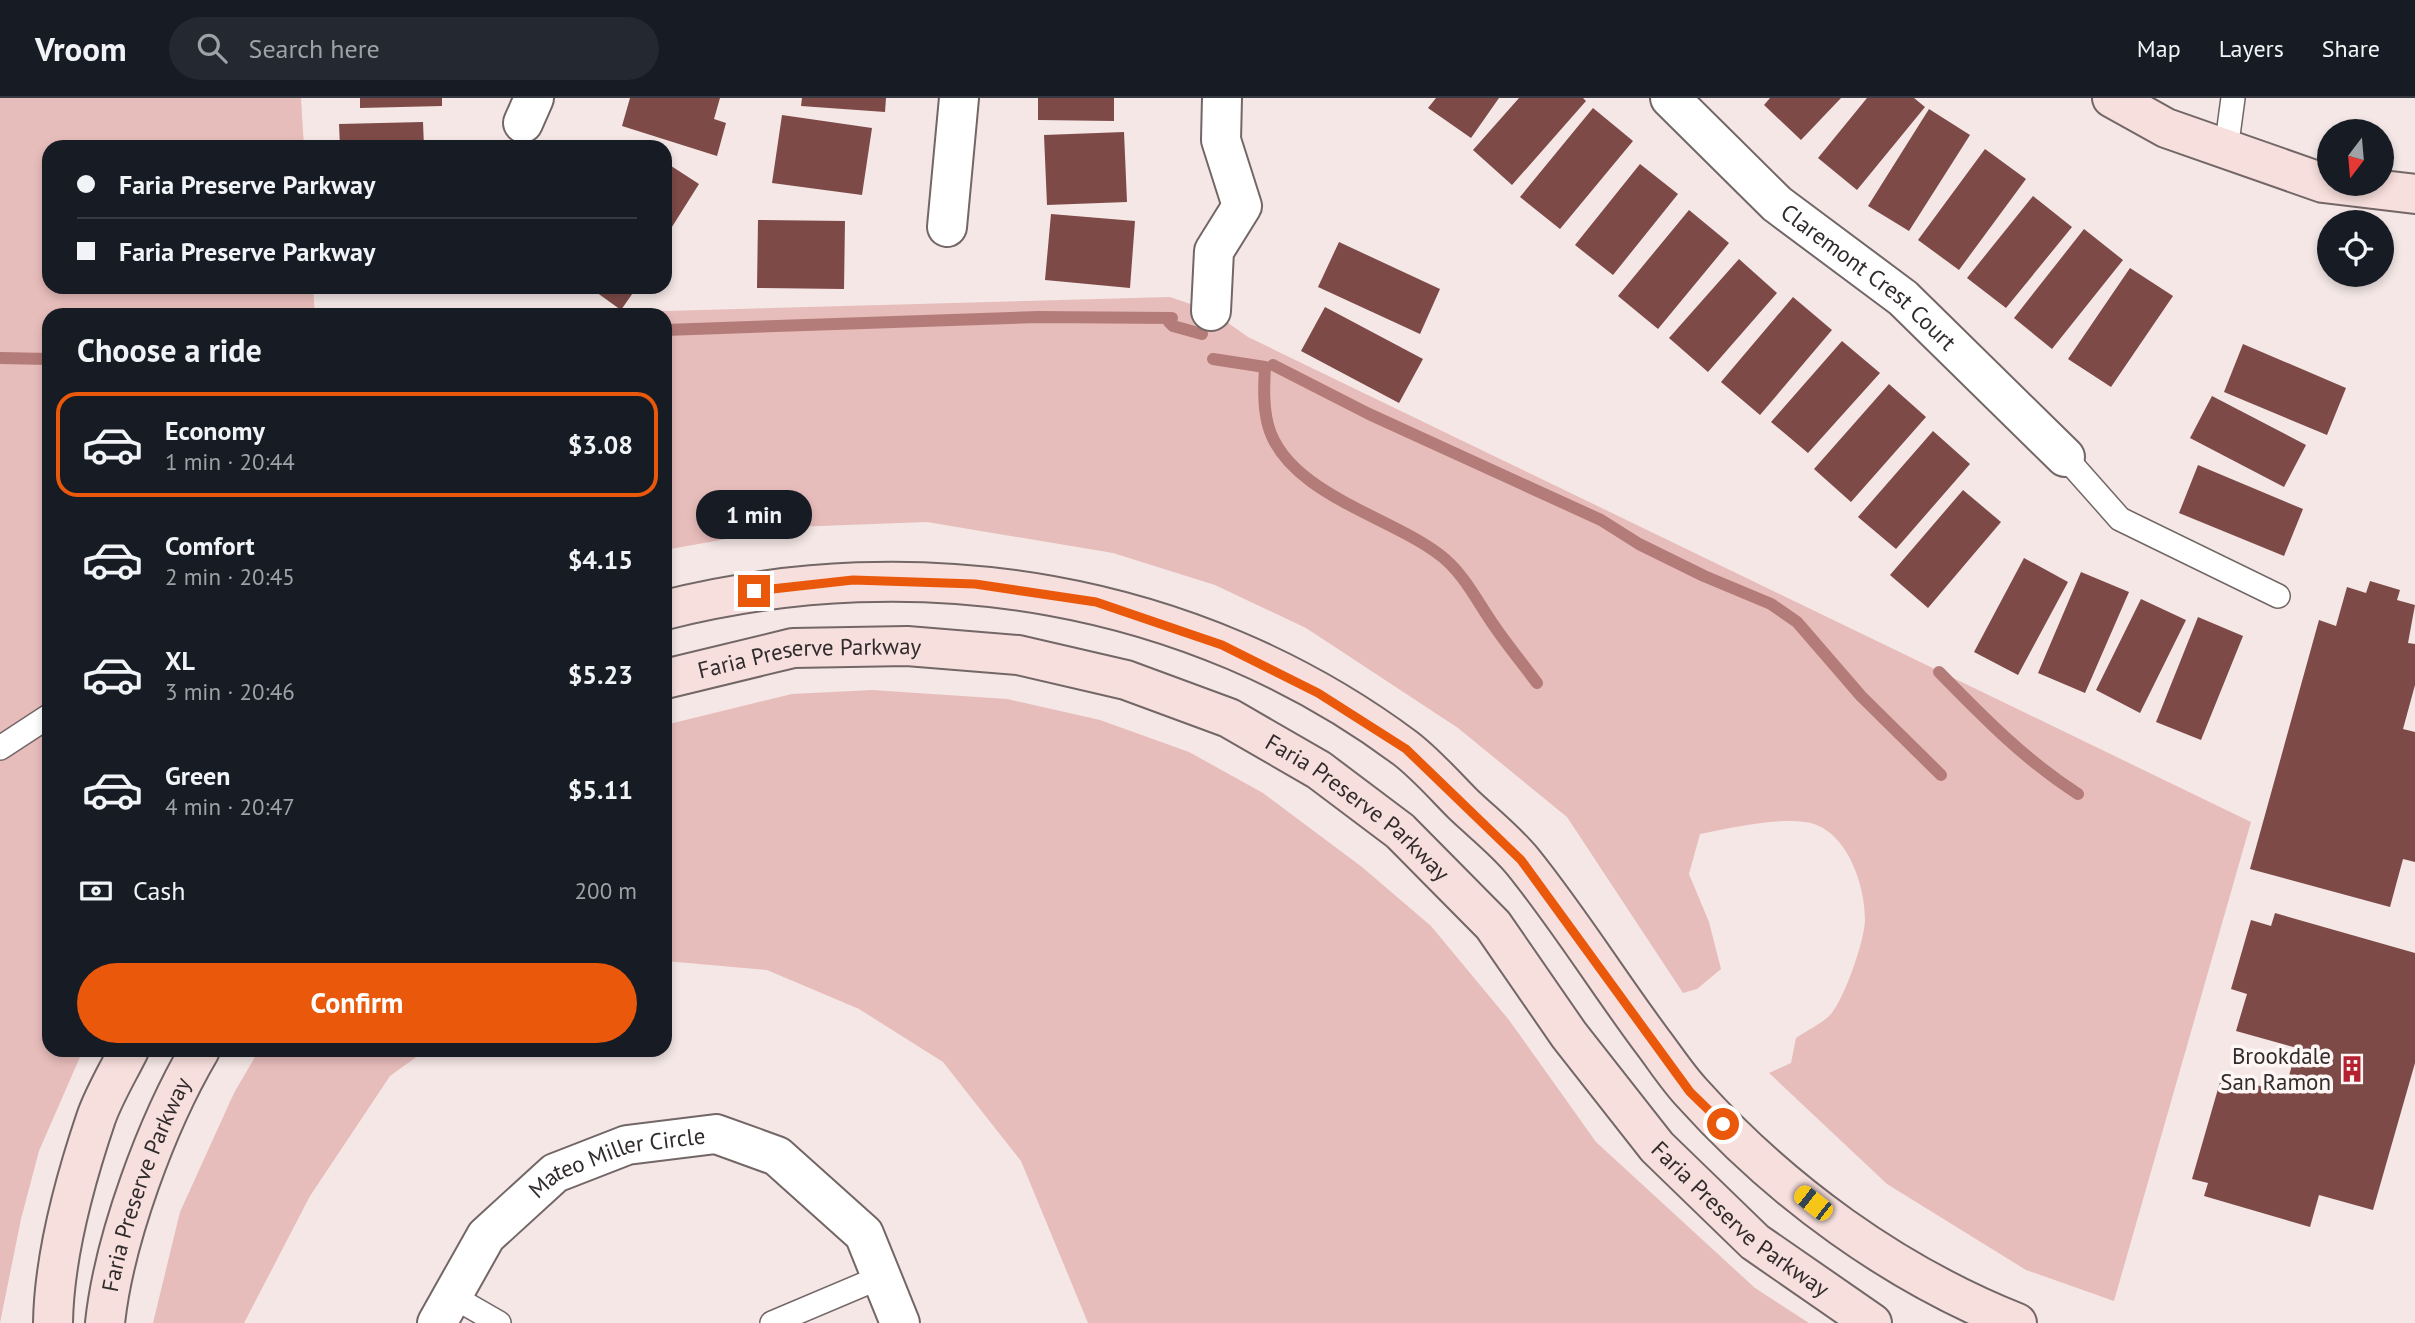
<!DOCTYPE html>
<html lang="en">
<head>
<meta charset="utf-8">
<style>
  body { margin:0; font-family:"PT Sans",sans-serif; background:#242831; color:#f1f3f6; height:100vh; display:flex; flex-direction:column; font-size:26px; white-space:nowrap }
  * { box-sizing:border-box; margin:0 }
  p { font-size:23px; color:#9ea1a6 }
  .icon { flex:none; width:38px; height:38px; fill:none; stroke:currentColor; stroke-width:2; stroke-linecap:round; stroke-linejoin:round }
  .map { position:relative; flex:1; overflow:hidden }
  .panel { position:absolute; left:42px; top:210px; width:630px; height:749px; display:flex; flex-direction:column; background:#171b24; border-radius:21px; box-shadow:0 4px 10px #0003 }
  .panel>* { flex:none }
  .banner { position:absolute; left:42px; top:42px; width:630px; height:154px; border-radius:21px; box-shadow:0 4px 10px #0003; display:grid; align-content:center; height:154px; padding:0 35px; background:#171b24 }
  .needle { width:46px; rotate:196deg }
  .tools { position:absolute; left:2317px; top:21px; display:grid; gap:14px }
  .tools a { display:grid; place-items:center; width:77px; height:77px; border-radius:50%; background:#171b24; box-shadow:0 4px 10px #0003; font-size:35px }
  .end { position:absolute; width:32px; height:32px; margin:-16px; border:9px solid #ea580c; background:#fff; box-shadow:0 0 0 4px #fff }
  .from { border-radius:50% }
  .bubble { position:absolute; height:49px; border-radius:24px; background:#171b24; box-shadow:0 4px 10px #0003; font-size:23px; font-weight:700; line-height:49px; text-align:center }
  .car { position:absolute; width:21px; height:42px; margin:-21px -10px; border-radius:9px; box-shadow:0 0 5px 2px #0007; background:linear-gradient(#f5c518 24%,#345 0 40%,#f5c518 0 76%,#345 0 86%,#f5c518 0) }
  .banner b { display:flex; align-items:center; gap:24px; height:66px; font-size:26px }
  .banner b+b { border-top:2px solid #363941 }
  .banner i { width:18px; height:18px; background:#f1f3f6 }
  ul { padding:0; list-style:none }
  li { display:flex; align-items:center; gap:21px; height:105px; margin:0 14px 10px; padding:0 21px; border:4px solid transparent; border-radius:21px }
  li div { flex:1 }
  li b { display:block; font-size:26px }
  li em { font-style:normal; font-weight:700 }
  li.on { border-color:#ea580c }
  li>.icon { width:63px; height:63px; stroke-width:1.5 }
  h2 { padding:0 35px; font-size:32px; line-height:84px }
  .pay { display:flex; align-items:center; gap:18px; height:77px; padding:0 35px; font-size:26px }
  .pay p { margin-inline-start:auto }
  .primary-button { display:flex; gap:14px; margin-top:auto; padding:14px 35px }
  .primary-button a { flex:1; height:80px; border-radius:42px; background:#ea580c; color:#fff; font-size:28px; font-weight:700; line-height:80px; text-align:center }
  header { display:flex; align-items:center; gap:42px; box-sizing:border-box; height:98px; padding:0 35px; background:#171b24; border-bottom:2px solid #363941 }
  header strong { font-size:33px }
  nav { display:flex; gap:38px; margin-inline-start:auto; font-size:24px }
  .search { width:490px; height:63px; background:#242831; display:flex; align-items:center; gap:18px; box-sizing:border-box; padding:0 24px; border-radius:38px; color:#9ea1a6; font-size:26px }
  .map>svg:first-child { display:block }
  .green { fill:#e7bdbb }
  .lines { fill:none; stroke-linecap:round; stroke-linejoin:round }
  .stream { stroke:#b47c79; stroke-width:12 }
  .building { fill:#7d4a48 }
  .lane-casing { stroke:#726766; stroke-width:26 }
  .street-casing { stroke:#726766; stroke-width:42 }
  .secondary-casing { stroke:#726766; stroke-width:42 }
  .lane { stroke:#fff; stroke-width:23 }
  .street { stroke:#fff; stroke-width:38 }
  .secondary { stroke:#f7dfdd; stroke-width:38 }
  .route { stroke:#ea580c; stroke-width:9 }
  .labels { text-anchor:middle; stroke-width:7; stroke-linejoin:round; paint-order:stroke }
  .street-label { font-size:23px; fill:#312c2c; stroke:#fef6f5 }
  .poi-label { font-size:23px; fill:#312c2c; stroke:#fef6f5; text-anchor:end }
</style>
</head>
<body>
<header>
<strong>Vroom</strong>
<div class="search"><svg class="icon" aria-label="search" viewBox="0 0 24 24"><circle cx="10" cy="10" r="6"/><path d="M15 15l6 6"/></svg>Search here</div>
<nav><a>Map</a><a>Layers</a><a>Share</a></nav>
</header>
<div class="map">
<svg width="2415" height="1225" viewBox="0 0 2415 1225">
  <rect width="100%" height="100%" fill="#f4e7e6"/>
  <path class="green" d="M0,0H301L304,49H49V189H313L315,217H49V605L0,636Z
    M1170,199L1211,213L1248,239L2251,724L2114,1203L2026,1172L1887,1086L1769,975L1791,965L1796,940C1806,933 1823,925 1831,916C1845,899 1865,842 1865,821C1865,786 1846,729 1805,724C1774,720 1731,730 1700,736L1689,776L1709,824L1721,871L1697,891L1683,895L1567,719L1458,630L1306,530L1215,487L1113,455L927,424L793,429L665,452V217H524Z
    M872,592L1007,601L1100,622L1189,654L1263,695L1362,769L1431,828L1509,922L1596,1044L1755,1190L1809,1225H1088L1021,1063L943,964L859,911L767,872L665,863V627L792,596Z
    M49,632V952H83L39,1053L21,1121L0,1225V663Z
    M259,952H426L390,978L310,1098L244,1225H153L180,1114L234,995Z"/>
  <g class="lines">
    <path class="stream" d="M665,232L1038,219L1172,220L1169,224L1173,228L1202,236
      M0,260L49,261
      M1213,261L1265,269C1264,288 1263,308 1268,327C1286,395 1392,419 1440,457C1464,475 1478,505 1495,529C1508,548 1523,566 1537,585
      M1273,267L1369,316L1601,422L1639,446L1704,478L1771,506L1797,524L1861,598L1941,677
      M1939,574C1983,619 2025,662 2078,696"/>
  </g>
  <path class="building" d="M360,0H442V8L360,10Z
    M630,0H720L714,21L726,25L717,58L622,28Z
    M802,0H886L885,14L801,8Z
    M1038,0H1114V23L1038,22Z
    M1436,0H1499L1471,40L1428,10Z
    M1519,0H1583L1586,3L1512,87L1473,52Z
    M1770,0H1841L1801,42L1764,7Z
    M1867,0H1914L1925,9L1857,92L1818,60Z
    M1593,10L1633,43L1560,131L1520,99Z
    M1929,11L1970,37L1909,133L1868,108Z
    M782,17L872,30L862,97L772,85Z
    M423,24L424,49H340L339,26Z
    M1124,34L1127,104L1047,107L1044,37Z
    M1985,51L2026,81L1959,172L1918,142Z
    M665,64L699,86L665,140Z
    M1640,66L1678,96L1613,177L1575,147Z
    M2033,98L2072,129L2006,210L1967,180Z
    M1689,112L1729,145L1658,231L1618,198Z
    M1051,116L1135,123L1130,190L1045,182Z
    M758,122L845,123L844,191L757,190Z
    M2084,131L2123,162L2052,251L2014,220Z
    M1339,144L1440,191L1420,236L1318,189Z
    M1739,161L1777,195L1708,274L1669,240Z
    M2130,170L2173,198L2111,289L2068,261Z
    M589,189H637L621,212Z
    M1793,199L1832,232L1760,317L1721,284Z
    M1325,209L1423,261L1399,305L1301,253Z
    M1842,243L1880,275L1808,355L1771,324Z
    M2243,246L2346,290L2327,337L2224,294Z
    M1889,286L1926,319L1851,404L1814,371Z
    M2212,298L2306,347L2284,389L2190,340Z
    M1933,333L1970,366L1896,451L1858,419Z
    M2198,367L2303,411L2284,458L2179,415Z
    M1963,392L2001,424L1928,510L1890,477Z
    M2024,460L2068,484L2018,577L1974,554Z
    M2081,474L2129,494L2085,595L2038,575Z
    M2370,483L2400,492L2397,502L2415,507L2408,545L2415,546V587L2403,631L2415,634V764L2403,761L2390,809L2250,771L2319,522L2336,528L2347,489L2366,495Z
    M2141,501L2186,522L2140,615L2096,592Z
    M2198,519L2243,538L2201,642L2156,624Z
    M2275,815L2415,855V965L2373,1112L2319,1097L2310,1129L2204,1098L2208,1085L2192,1081L2222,977L2284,995L2297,950L2236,933L2247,896L2231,891L2251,822L2271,828Z"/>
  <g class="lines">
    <defs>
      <path id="lane" d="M2226,52L2233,0
        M2065,359L2120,421L2278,498
        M0,650L49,618
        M452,1198L499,1225
        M772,1225L881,1179"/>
      <g id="street">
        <path id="s1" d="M1670,0L1777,106L1903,200L2065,359"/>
        <path d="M523,25L534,0"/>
        <path d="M947,129L959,0"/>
        <path d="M1211,213L1214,153L1242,108L1221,42L1222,0"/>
        <path id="s2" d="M437,1225L486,1138L555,1075L627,1047L716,1036L777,1058L864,1136L900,1225"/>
      </g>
      <g id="secondary">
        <path d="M2112,0L2166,30L2323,85L2415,96"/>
        <path d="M665,512C918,448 1193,492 1405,650C1426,666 1445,688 1464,707C1483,725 1506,743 1523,764C1569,821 1608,884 1652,943C1665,960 1677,979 1692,995C1781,1094 1894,1176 2017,1225"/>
        <path id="s3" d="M665,581L793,550L907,548L1018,557L1126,582L1229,620L1319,672L1400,733L1493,827L1569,937L1657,1049L1755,1144L1872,1225"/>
        <path d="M53,1225C54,1160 75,1082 96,1020C104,997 118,974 129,952"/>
        <path id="s4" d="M105,1225C114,1141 157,1025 200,952"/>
      </g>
    </defs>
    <use href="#lane" class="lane-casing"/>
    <use href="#street" class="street-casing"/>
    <use href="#secondary" class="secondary-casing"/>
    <use href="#lane" class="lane"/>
    <use href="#street" class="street"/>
    <use href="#secondary" class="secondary"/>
  </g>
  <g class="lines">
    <path class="route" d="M754,493L853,482L975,486L1096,504L1222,547L1318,595L1406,651L1521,762L1690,994L1723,1026"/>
  </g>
  <defs>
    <symbol id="building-bare" viewBox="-9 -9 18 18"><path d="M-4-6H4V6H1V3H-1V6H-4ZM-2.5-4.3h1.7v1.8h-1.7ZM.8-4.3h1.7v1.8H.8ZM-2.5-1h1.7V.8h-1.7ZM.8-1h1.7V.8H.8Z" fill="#b42230" stroke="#fef6f5" stroke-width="2.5" paint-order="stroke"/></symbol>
  </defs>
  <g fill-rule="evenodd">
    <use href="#building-bare" x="2333" y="952" width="38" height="38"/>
  </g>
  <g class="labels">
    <g class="street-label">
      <text dy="8" stroke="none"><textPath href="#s1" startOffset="268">Claremont Crest Court</textPath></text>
      <text dy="8" stroke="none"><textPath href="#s3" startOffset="147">Faria Preserve Parkway</textPath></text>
      <text dy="8" stroke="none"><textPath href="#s3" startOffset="735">Faria Preserve Parkway</textPath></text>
      <text dy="8" stroke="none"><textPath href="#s2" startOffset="256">Mateo Miller Circle</textPath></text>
      <text dy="8" stroke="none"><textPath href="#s4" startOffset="145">Faria Preserve Parkway</textPath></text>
      <text dy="8" stroke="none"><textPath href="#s3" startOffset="1302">Faria Preserve Parkway</textPath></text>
    </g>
    <g class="poi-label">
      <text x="2331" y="966">Brookdale<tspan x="2331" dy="26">San Ramon</tspan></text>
    </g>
  </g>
</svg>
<div class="tools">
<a><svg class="needle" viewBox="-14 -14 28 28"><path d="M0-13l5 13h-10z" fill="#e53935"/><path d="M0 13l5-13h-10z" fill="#9ea1a6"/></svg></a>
<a><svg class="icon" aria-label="locate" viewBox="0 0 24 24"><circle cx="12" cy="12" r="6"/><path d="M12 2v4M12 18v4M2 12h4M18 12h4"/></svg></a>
</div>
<i class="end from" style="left:1723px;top:1026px"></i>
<i class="end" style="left:754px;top:493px"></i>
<div class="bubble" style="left:696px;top:392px;width:116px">1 min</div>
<i class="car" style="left:1813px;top:1105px;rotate:308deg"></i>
<div class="banner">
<b><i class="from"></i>Faria Preserve Parkway</b>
<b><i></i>Faria Preserve Parkway</b>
</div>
<section class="panel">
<h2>Choose a ride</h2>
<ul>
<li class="on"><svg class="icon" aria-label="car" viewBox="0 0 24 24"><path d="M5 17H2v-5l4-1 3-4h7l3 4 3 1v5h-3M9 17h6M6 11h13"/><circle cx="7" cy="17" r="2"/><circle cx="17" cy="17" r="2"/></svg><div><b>Economy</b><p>1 min · 20:44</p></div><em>$3.08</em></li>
<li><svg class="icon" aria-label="car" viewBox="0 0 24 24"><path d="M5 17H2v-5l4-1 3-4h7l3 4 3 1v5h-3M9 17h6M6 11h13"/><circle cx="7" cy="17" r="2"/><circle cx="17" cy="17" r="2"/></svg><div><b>Comfort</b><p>2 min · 20:45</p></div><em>$4.15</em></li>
<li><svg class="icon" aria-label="car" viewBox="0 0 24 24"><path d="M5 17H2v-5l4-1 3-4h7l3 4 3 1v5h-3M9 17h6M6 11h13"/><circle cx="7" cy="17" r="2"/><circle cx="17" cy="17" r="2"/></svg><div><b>XL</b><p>3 min · 20:46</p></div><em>$5.23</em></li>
<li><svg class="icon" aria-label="car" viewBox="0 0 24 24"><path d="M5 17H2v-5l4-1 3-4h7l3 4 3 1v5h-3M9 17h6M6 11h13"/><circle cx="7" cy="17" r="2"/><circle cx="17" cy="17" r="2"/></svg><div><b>Green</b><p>4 min · 20:47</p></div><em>$5.11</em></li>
</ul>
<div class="pay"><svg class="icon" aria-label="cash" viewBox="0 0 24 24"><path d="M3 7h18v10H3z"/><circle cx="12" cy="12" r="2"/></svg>Cash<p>200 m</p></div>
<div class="primary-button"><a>Confirm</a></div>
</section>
</div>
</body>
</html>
